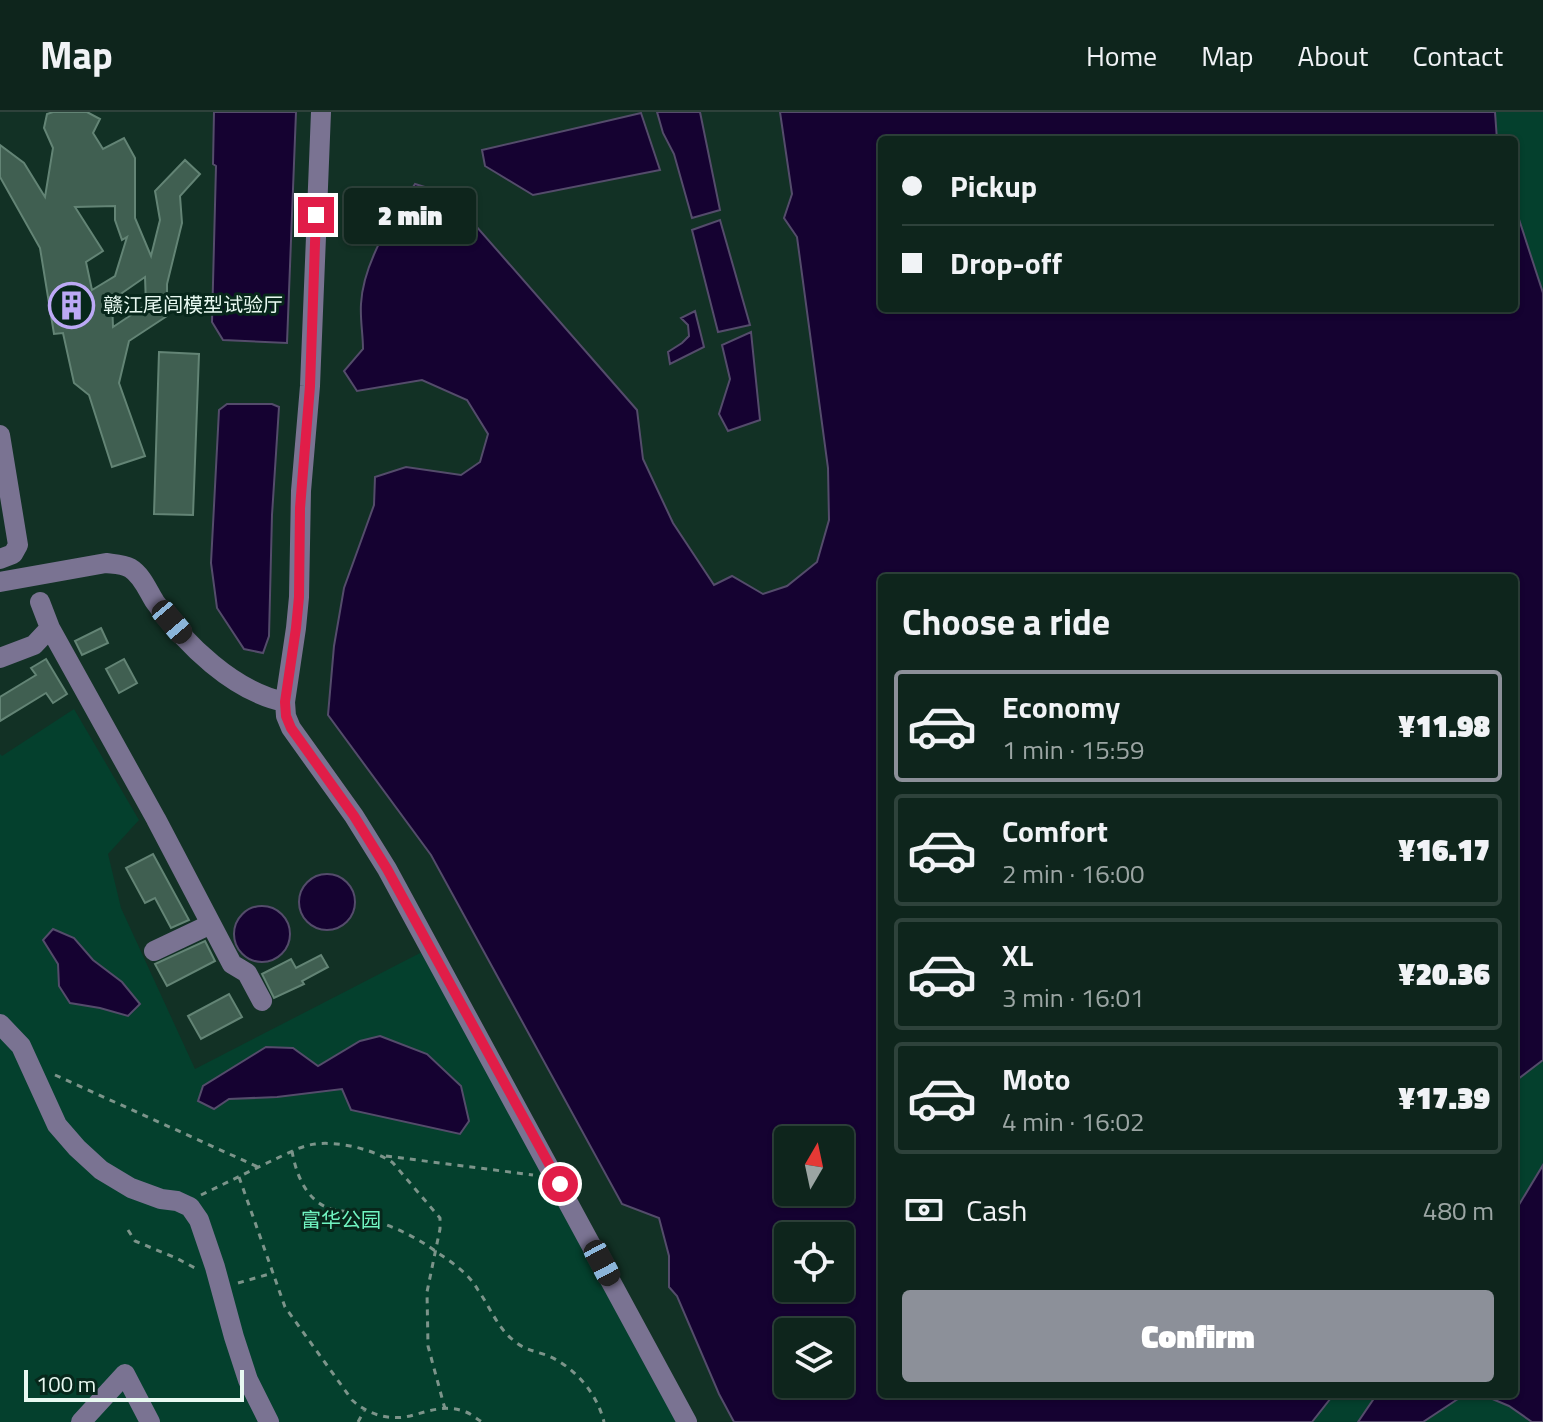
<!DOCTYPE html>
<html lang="en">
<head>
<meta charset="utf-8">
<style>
  body { margin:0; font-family:"Titillium Web","Noto Sans SC",sans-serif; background:#1c3129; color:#f1f3f6; height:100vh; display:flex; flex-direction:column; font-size:30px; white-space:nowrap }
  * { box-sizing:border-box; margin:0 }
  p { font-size:26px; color:#9ba5a3 }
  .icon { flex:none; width:44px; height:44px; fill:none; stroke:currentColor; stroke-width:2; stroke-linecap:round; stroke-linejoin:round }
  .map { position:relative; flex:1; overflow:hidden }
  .panel { position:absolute; left:878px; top:462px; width:640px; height:824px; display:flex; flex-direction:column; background:#0e251c; border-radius:8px; box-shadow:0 2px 6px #0004,0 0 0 2px #2e423b }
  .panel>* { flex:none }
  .guide { position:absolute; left:878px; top:24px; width:640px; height:176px; border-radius:8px; box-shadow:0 2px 6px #0004,0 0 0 2px #2e423b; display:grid; align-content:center; height:176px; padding:0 24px; background:#0e251c }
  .needle { width:52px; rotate:9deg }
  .tools { position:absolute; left:774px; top:1014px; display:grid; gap:16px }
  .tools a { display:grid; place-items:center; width:80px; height:80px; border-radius:8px; background:#0e251c; box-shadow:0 2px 6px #0004,0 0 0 2px #2e423b; font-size:40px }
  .scale { position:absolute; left:24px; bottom:20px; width:220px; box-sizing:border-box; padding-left:8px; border:4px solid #e8f9f1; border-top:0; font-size:22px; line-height:28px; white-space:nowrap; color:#e8f9f1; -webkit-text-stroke:6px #07271b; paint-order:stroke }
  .end { position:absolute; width:36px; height:36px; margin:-18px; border:10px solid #e11d48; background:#fff; box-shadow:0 0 0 4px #fff }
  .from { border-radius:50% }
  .bubble { position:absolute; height:56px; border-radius:8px; background:#0e251c; box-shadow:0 2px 6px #0004,0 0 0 2px #2e423b; font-size:26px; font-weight:800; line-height:56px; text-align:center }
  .car { position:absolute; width:24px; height:48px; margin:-24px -12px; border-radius:10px; box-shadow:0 0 6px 2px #0007; background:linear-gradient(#222 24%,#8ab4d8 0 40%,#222 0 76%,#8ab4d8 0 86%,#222 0) }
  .guide b { display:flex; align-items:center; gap:28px; height:76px; font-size:30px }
  .guide b+b { border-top:2px solid #2e423b }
  .guide i { width:20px; height:20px; background:#f1f3f6 }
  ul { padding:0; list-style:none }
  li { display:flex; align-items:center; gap:24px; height:112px; margin:0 16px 12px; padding:0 8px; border:4px solid #2e423b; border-radius:8px }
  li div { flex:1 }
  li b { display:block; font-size:30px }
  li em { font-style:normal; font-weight:800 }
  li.on { border-color:#8c9099 }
  li>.icon { width:72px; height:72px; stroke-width:1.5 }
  h2 { padding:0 24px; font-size:36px; line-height:96px }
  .pay { display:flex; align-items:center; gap:20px; height:88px; padding:0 24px; font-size:30px }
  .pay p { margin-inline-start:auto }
  .primary-button { display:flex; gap:16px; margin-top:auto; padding:16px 24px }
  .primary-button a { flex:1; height:92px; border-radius:8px; background:#8c9099; color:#fff; font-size:32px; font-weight:800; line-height:92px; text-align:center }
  header { display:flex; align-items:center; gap:48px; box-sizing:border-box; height:112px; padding:0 40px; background:#0e251c; border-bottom:2px solid #2e423b }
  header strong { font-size:38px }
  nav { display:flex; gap:44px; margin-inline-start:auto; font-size:28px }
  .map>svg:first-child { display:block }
  .green { fill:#04402d }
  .water { fill:#150231; stroke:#544c6b; stroke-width:2; fill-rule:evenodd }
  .building { fill:#405f51; stroke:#638475; stroke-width:2; fill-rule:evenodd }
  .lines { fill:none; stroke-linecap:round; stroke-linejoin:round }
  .path { stroke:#7c948a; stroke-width:3; stroke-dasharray:6 6; stroke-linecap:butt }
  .minor { stroke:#7a7392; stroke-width:20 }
  .route { stroke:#e11d48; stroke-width:10 }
  .labels { text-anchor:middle; stroke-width:6; stroke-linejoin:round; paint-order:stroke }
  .poi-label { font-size:20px; fill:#e8f9f1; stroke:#07271b; text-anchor:start }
  .park-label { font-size:20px; fill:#70f4c0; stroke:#07271b }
</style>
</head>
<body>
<header>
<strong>Map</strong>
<nav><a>Home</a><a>Map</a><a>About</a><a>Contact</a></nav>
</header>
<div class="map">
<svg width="1543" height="1310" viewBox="0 0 1543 1310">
  <rect width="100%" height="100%" fill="#123125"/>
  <path class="green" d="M1469,0H1543V197L1514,120V28H1480Z
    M74,597L139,708L108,742L121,796L195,957L422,840L678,1310H0V642L2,644Z
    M1543,883V1310H1286L1280,1282H1514V928Z"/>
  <path class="water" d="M214,0H296L287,231L223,228L212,210L216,54L213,52Z
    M657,0H700L720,98L692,106L674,42L663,21Z
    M780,0H1495L1497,28H882V196H1514V92L1543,181V948L1514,970V466H882V1282H1334L1312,1310H734L719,1282L677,1184L669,1175V1144L659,1106L622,1092L431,743L328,603L334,534L344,476L374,393L375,365L406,355L461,363L480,350L488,322L467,288L422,268L357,279L344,259L363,237C363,222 360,207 361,192C363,151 392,106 415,72L448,82L637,298L643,347L673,411L714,473L732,464L763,482L787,474L817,450L829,408L828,356L797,125L784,106L792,82ZM788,1028H840V1080H788ZM788,1124H840V1176H788ZM788,1220H840V1272H788Z
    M641,1L660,58L533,83L485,54L482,38Z
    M720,108L750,213L718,220L692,118Z
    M695,199L704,235L670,252L668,240L682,231L689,224L688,213L681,206Z
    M751,220L760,308L728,319L719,302L730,267L722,233Z
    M227,292H272L279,295L272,403L269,524L263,541L244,537L217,496L211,451L219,298Z
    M299 790a28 28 0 1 1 56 0a28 28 0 1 1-56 0Z
    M234 822a28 28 0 1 1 56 0a28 28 0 1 1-56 0Z
    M53,817L74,826L93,848L122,870L140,892L128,904L100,896L70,891L59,874L58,852L43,828Z
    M380,924L427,942L461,974L469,1009L460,1022L351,998L342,977L277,985L229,987L214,997L198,989L203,974L266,935L293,936L318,954L360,929Z
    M1543,1053V1310H1532L1509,1294L1483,1283H1464L1423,1310H1358L1377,1282H1514V1101Z"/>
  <path class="building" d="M53,0H87L100,7L93,21L103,37L124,26L135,46V106L151,144L160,108L155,79L185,48L200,62L180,84L182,111L167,172V204L129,229L119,271L145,344L112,355L89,283L74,271L63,221L54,222L40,136L0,65V33L24,51L45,85L53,36L44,16L47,2ZM115,94V108L122,128L127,125L115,164L92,178L86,150L103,139L75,95ZM145,165L146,193L113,215L112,188Z
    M159,240L199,242L193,403L154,402Z
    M101,516L108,531L82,543L75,529Z
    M46,547L67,582L53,591L46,581L0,609V585L36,563L31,556Z
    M124,547L137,571L119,581L106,557Z
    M153,742L189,808L171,816L155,786L145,791L126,756Z
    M205,829L215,849L167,874L155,852Z
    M321,843L328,855L302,869L304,872L274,886L262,862L291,847L296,856Z
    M229,882L242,905L201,927L188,904Z"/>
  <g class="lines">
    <path class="path" d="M55,963L258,1055
      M292,1039C296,1062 306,1089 331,1097C335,1098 339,1098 343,1099C353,1101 363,1105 373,1108C397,1116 418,1126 438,1141C453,1151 469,1162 478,1178C490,1195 497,1215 513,1228C523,1237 534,1239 546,1243C574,1254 597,1281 604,1310
      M386,1044L533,1063
      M239,1065L285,1195L352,1288C367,1302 389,1309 410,1304C429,1299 446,1292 466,1300C471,1302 477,1307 482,1310
      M201,1083C224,1072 246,1061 269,1050C283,1044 299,1034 315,1032C338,1029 374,1037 393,1051L440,1106V1117L427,1180L428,1234L445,1297
      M128,1118L135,1129L176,1146L197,1157
      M238,1171L273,1161
      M358,1310L364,1299"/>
    <path class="minor" d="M321,0L310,274L301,379L299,485L296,516L285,590L286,604L291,616L354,704L387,757L687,1310
      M0,323L18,433L13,442L0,447
      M0,470L106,451C113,452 123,452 130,456C142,463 148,479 155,490C185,532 234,580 285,590
      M40,490L50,516L156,707L232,852L247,861L262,889
      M0,546L34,533L50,516
      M154,839L211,812
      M0,912L21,934L57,1013L77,1036L101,1058L131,1076L161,1087L177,1089L190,1095L199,1108L215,1155L234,1225L248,1268L269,1310
      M81,1310L125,1262L150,1310"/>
  </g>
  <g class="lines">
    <path class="route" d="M316,103L310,274L300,396L299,485L296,516L285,590L286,604L291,616L354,704L387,757L560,1072"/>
  </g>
  <defs>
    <symbol id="building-ring" viewBox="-11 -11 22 22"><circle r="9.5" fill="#07271b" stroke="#bca9f5" stroke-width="1.5"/><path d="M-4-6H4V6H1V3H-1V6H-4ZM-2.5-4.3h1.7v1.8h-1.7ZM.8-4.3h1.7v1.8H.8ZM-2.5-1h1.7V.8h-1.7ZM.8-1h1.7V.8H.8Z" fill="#bca9f5"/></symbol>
  </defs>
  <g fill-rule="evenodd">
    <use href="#building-ring" x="46" y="168" width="51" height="51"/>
  </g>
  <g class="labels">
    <g class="poi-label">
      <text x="103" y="200">赣江尾闾模型试验厅</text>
    </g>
    <g class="park-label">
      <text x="341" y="1115">富华公园</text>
    </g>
  </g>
</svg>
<div class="tools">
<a><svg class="needle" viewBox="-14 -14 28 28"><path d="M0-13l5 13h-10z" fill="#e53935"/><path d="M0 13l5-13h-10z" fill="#9ba5a3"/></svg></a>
<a><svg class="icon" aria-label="locate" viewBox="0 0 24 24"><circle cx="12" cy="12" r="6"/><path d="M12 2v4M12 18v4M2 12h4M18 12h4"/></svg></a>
<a><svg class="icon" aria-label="layers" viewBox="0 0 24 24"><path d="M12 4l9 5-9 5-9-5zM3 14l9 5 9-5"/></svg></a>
</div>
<div class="scale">100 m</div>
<i class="end from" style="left:560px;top:1072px"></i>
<i class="end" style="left:316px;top:103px"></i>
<div class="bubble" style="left:344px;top:76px;width:132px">2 min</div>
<i class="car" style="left:172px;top:510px;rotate:140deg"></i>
<i class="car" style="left:602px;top:1151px;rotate:152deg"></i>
<div class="guide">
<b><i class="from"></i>Pickup</b>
<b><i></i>Drop-off</b>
</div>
<section class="panel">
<h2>Choose a ride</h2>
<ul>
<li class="on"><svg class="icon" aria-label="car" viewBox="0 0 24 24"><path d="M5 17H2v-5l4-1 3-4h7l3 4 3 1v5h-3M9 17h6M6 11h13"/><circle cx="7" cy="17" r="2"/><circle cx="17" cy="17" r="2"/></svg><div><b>Economy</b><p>1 min · 15:59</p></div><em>¥11.98</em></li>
<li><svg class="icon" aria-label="car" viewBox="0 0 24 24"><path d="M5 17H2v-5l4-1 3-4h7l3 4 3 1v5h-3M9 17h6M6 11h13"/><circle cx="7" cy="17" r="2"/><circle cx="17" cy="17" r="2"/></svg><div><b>Comfort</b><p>2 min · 16:00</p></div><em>¥16.17</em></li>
<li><svg class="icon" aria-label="car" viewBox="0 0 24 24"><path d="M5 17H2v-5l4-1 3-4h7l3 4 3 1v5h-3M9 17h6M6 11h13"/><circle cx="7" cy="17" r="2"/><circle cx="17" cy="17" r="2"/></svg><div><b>XL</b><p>3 min · 16:01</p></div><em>¥20.36</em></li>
<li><svg class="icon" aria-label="car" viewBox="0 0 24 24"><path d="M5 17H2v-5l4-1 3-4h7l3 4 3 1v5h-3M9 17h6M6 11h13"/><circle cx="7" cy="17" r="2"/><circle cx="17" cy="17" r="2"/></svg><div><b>Moto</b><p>4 min · 16:02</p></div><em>¥17.39</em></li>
</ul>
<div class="pay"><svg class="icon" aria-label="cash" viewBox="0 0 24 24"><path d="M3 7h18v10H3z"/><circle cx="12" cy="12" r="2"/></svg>Cash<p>480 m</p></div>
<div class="primary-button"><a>Confirm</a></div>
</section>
</div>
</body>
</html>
